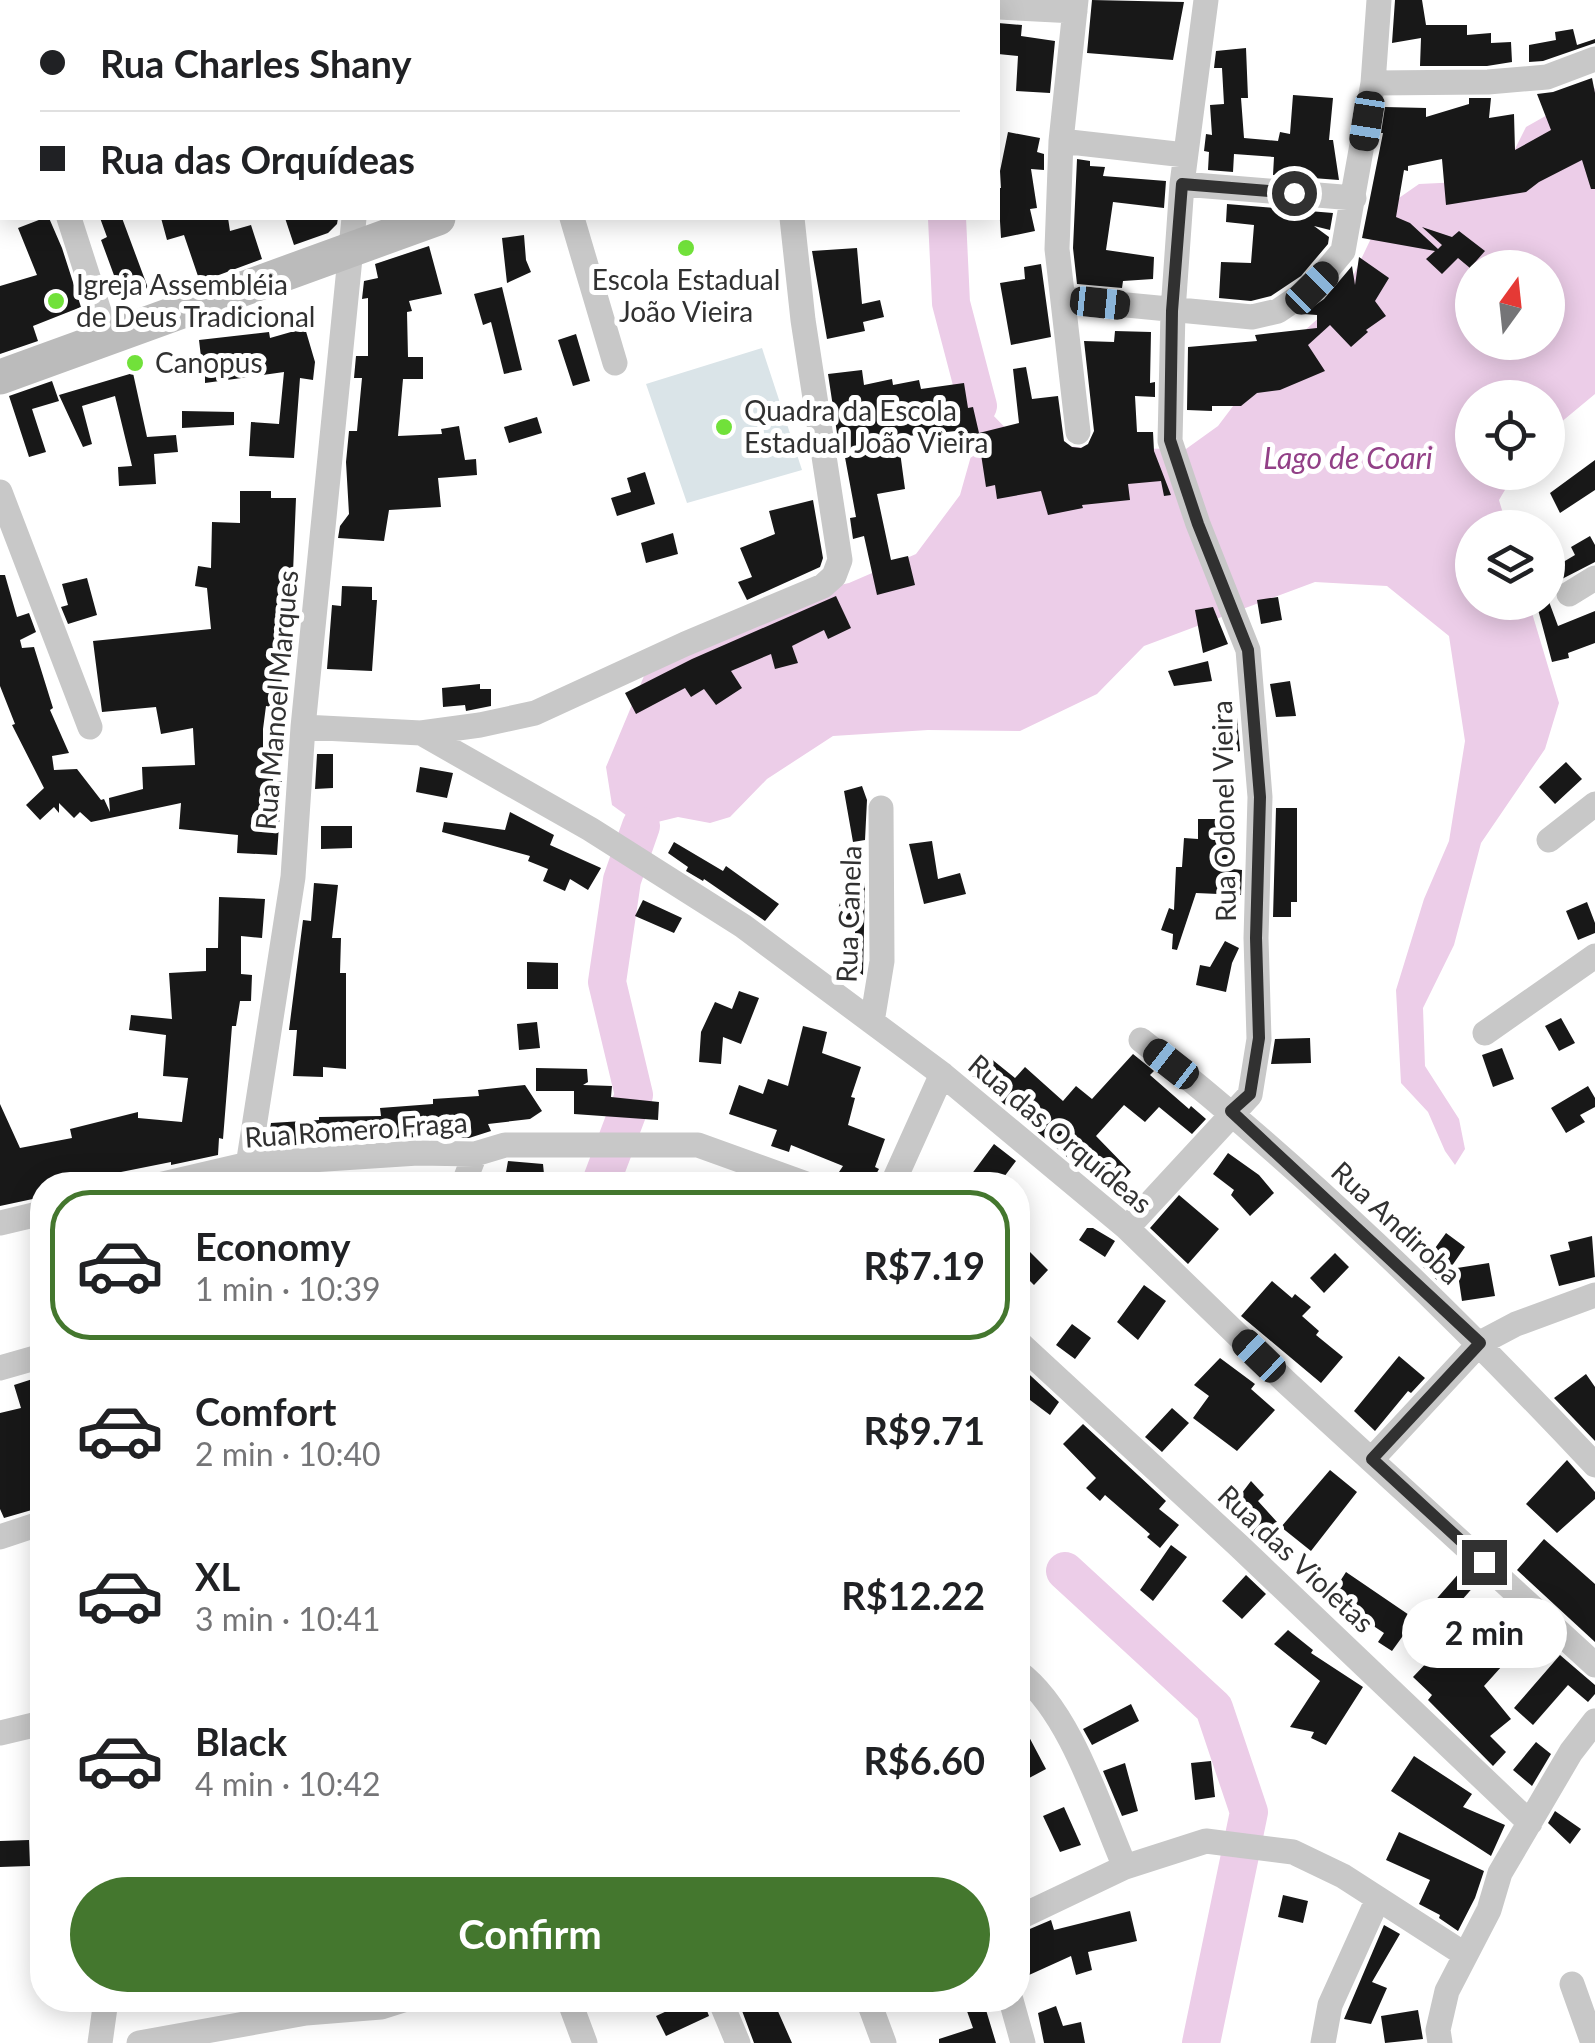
<!DOCTYPE html>
<html lang="en">
<head>
<meta charset="utf-8">
<style>
  body { margin:0; font-family:Lato,sans-serif; background:#f2f2f2; color:#202124; height:100vh; display:flex; flex-direction:column; font-size:38px; white-space:nowrap }
  * { box-sizing:border-box; margin:0 }
  p { font-size:32px; color:#757577 }
  .icon { flex:none; width:55px; height:55px; fill:none; stroke:currentColor; stroke-width:2; stroke-linecap:round; stroke-linejoin:round }
  .map { position:relative; flex:1; overflow:hidden }
  .drawer { position:absolute; left:30px; top:1172px; width:1000px; height:840px; display:flex; flex-direction:column; background:#fff; border-radius:40px; box-shadow:0 5px 25px #0003 }
  .drawer>* { flex:none }
  .guide { position:absolute; left:0px; top:0px; width:1000px; height:220px; box-shadow:0 5px 25px #0003; display:grid; align-content:center; height:220px; padding:0 40px; background:#fff }
  .needle { width:65px; rotate:15deg }
  .controls { position:absolute; left:1455px; top:250px; display:grid; gap:20px }
  .controls a { display:grid; place-items:center; width:110px; height:110px; border-radius:50%; background:#fff; box-shadow:0 5px 25px #0003; font-size:50px }
  .end { position:absolute; width:45px; height:45px; margin:-22px; border:12px solid #313131; background:#fff; box-shadow:0 0 0 5px #fff }
  .from { border-radius:50% }
  .bubble { position:absolute; height:70px; border-radius:35px; background:#fff; box-shadow:0 5px 25px #0003; font-size:32px; font-weight:700; line-height:70px; text-align:center }
  .car { position:absolute; width:30px; height:60px; margin:-30px -15px; border-radius:12px; box-shadow:0 0 8px 2px #0007; background:linear-gradient(#222 24%,#8ab4d8 0 40%,#222 0 76%,#8ab4d8 0 86%,#222 0) }
  .guide b { display:flex; align-items:center; gap:35px; height:95px; font-size:38px }
  .guide b+b { border-top:2px solid #e0e0e0 }
  .guide i { width:25px; height:25px; background:#202124 }
  ul { padding:18px 0 0; list-style:none }
  li { display:flex; align-items:center; gap:30px; height:150px; margin:0 20px 15px; padding:0 20px; border:5px solid transparent; border-radius:40px }
  li div { flex:1 }
  li b { display:block; font-size:38px }
  li em { font-style:normal; font-weight:700 }
  li.current { border-color:#44772e }
  li>.icon { width:90px; height:90px; stroke-width:1.5 }
  .cta { display:flex; gap:20px; margin-top:auto; padding:20px 40px }
  .cta a { flex:1; height:115px; border-radius:60px; background:#44772e; color:#fff; font-size:40px; font-weight:700; line-height:115px; text-align:center }
  .map>svg:first-child { display:block }
  .green { fill:#dae4e8 }
  .water { fill:#eccde8; fill-rule:evenodd }
  .lines { fill:none; stroke-linecap:round; stroke-linejoin:round }
  .river { stroke:#eccde8; stroke-width:38 }
  .building { fill:#181818 }
  .street { stroke:#c8c8c8; stroke-width:25 }
  .secondary { stroke:#bbb; stroke-width:35 }
  .route { stroke:#313131; stroke-width:12 }
  .poi-dot { fill:#71e13a; stroke:#fff; stroke-width:4 }
  .labels { text-anchor:middle; stroke-width:10; stroke-linejoin:round; paint-order:stroke }
  .poi-label { font-size:28px; fill:#313131; stroke:#fff; text-anchor:start }
  .street-label { font-size:28px; fill:#313131; stroke:#fff }
  .water-label { font-size:30px; font-style:italic; fill:#924087; stroke:#fff }
</style>
</head>
<body>
<div class="map">
<svg width="1595" height="2043" viewBox="0 0 1595 2043">
  <rect width="100%" height="100%" fill="#fff"/>
  <path class="green" d="M762,348L802,470L687,503L646,384Z"/>
  <path class="water" d="M1595,88V394L1548,433V398H1472V472L1515,473L1499,500L1507,527L1472,528V602L1529,603L1559,703L1545,749L1481,843L1454,945L1423,1008L1425,1066L1459,1119L1465,1149L1455,1165L1445,1151L1428,1112L1401,1083L1396,990L1424,899L1449,841L1465,741L1449,636L1387,586L1315,582L1144,646L1097,694L1020,731L928,730L833,736L767,779L730,817L710,823L678,817L641,826L612,805L606,767L644,676L764,602L849,583L916,554L960,495L973,449L978,406L990,412L1018,441L1086,448L1186,449L1218,426L1258,373L1344,295L1386,207L1419,184L1461,182L1506,167L1526,127ZM1472,268H1548V342H1472Z"/>
  <g class="lines">
    <path class="river" d="M947,218L951,303L978,406
      M600,1185L634,1095L607,982L622,880L641,826
      M1065,1571L1214,1708L1249,1812L1201,2043"/>
  </g>
  <path class="building" d="M1092,0L1184,2L1173,60L1087,53Z
    M1395,0H1422L1426,25H1467V35L1491,33V43L1511,42L1512,62L1487,66H1420L1421,38L1392,43Z
    M998,23L1022,25L1021,36L1055,41L1050,93L1016,91L1018,56L998,54Z
    M1573,29L1577,45L1595,39V43L1543,61L1529,62V45L1556,40L1555,32Z
    M1246,48L1248,98H1241L1244,138L1278,141L1280,132L1290,134L1293,95L1333,98L1329,140H1333L1339,180L1273,175L1274,157L1234,154L1233,172L1208,170L1209,152L1204,151L1206,134L1212,135L1210,105L1224,104L1222,68H1214L1216,51Z
    M1592,78L1595,93V189H1591L1582,160L1539,182L1526,192L1446,205L1442,159L1408,166V171L1404,170L1396,217L1410,223L1438,249L1442,245L1422,227L1452,237L1459,231L1485,251L1470,268L1458,258L1442,274L1426,259L1435,251L1362,238L1383,133H1381L1385,107L1426,108V117L1469,104V98H1491L1489,118L1514,114L1515,150L1551,130L1537,94L1553,92Z
    M1008,132L1040,138L1037,152L1044,154V170L1031,169L1037,208L1030,209L1035,231L1001,238L998,188H1001L1000,171Z
    M1077,159L1090,161V166L1105,167L1103,176L1166,181L1164,208L1113,202L1106,250L1154,257L1153,279L1123,281L1122,288L1077,284L1073,248Z
    M1227,204L1333,213L1330,230L1314,226L1329,237L1328,244L1301,276L1271,296L1251,301L1219,298L1221,262L1251,263L1254,225L1226,222Z
    M44,218H49L62,248L81,307L33,326L38,341L0,354V286L37,275L18,228Z
    M100,218H122L148,288L122,297L101,240L107,237Z
    M161,218H228L230,231L251,225L262,259L200,282L184,235L167,240Z
    M285,218H338L337,224L328,233L294,245Z
    M524,235L526,260L531,272L507,283L502,238Z
    M429,246L442,294L409,301L412,311L407,312L408,357H423V379H403L398,436L442,434L441,429L459,426L465,460L476,459L477,475L438,478L441,507L389,510L384,541L338,538L340,526L349,514L346,462L349,431H357L362,378H354L356,356H368V298L362,299L364,281L378,278L375,264Z
    M857,248L862,304L880,300L884,317L863,322L865,331L827,339L812,251Z
    M1359,257L1389,278L1375,301L1386,316L1366,330L1368,332L1351,347L1330,325L1308,345L1325,371L1280,390L1257,393L1241,406H1212V411L1187,410L1188,347L1257,341L1255,335L1317,328V315L1303,314L1324,299L1352,266L1355,285Z
    M1041,264L1051,337L1011,345L1000,283L1025,279L1024,267Z
    M502,287L522,370L504,374L491,322L483,325L474,294Z
    M305,328L315,362L313,380L300,378L294,458L249,456L251,422L279,424L284,372L205,383V356L201,357L199,340L269,332L270,338Z
    M1115,331L1151,332L1150,383L1155,382V397L1135,396L1137,432H1153L1154,451L1171,495L1164,496L1161,481L1128,484L1130,500L1082,505L1083,508L1048,515L1041,491L997,499L995,485L986,487L979,441L960,445L956,431L898,437L905,489L877,494L891,560L908,556L915,585L877,595L864,536L853,539L850,518L856,517L844,452L840,453L828,374L862,370L864,385L892,379L893,385L919,380L921,389L964,383L968,408L973,407L979,433L1019,423L1013,369L1026,367L1032,399L1058,396L1064,441L1072,447L1081,448L1088,444L1094,431L1084,341L1114,342Z
    M576,334L590,381L573,386L558,340Z
    M133,373L147,437L176,435L178,452L154,454L156,484L119,486L118,467L132,466L115,396L82,406L92,444L83,447L59,395Z
    M52,381L59,401L32,409L46,452L29,457L9,396Z
    M182,411L234,412V425L182,428Z
    M537,417L542,433L509,443L504,427Z
    M1595,460V490L1560,513L1550,493Z
    M645,472L655,504L617,516L611,498L631,492L627,478Z
    M240,491H271V498H296L293,573L279,572L288,653H284L281,688L275,687L272,707L266,706L263,729V760H274L273,781H282L277,855L237,853L238,835L179,829L181,803L91,822L80,812L74,818L59,803V813L54,807L40,820L26,805L44,788L12,725L15,724L0,686V575H5L17,617L29,613L36,632L20,640L22,648L34,647L53,708L50,710L69,753L52,756L54,770L77,769L101,800L104,799L110,812L109,798L143,789L142,767L195,765L193,728L161,734L156,707L102,712L93,641L211,629L207,588L195,586L198,566L211,568L212,522L240,523Z
    M813,500L823,558L820,567L747,600L738,582L752,577L740,548L775,534L769,511Z
    M673,533L678,554L646,563L641,543Z
    M1590,536L1595,545V562L1560,580L1548,594V571L1575,555L1571,547Z
    M87,578L97,615L68,624L61,607L68,605L62,584Z
    M342,586L372,587V600H377L372,671L327,669L332,605L341,606Z
    M836,596L851,628L828,639L824,630L792,646L798,663L775,669L771,654L731,671L742,688L716,705L704,689L691,697L685,688L636,714L625,693L692,659Z
    M1278,597L1282,620L1261,624L1257,600Z
    M1548,599L1558,626L1595,611V643L1568,653L1569,658L1552,662L1536,602H1548Z
    M1213,607L1228,644L1203,653L1195,610Z
    M1208,661L1212,681L1174,686L1168,671Z
    M1290,681L1296,716L1276,717L1270,684Z
    M480,684V689H491V706L466,711L465,705L443,707L442,688Z
    M1237,718L1240,751L1222,756L1214,722Z
    M317,754H333V788L315,789Z
    M1566,762L1582,779L1555,804L1539,787Z
    M420,767L453,773L447,798L416,792Z
    M862,786L867,800L865,840L853,842L844,791Z
    M1276,808H1297V902H1291V917H1273Z
    M510,812L554,835L550,845L601,868L588,890L570,879L565,891L543,881L548,869L528,861L530,856L442,832L444,822L505,830Z
    M1198,819H1235L1232,869L1242,870L1241,895L1196,893L1177,950L1172,949L1173,934L1161,930L1169,908L1174,910L1176,867H1182L1184,838L1198,839Z
    M321,826H352V848L321,849Z
    M932,841L938,879L960,873L966,894L924,904L909,844Z
    M674,842L723,871L726,866L779,904L765,921L704,879L703,881L686,871L688,867L668,853Z
    M314,883L338,885L332,938H341L340,973H346V1069L323,1067V1077L293,1076L297,1030H289L303,920L311,921Z
    M854,883H865L863,975L844,962L855,944V926L835,919L840,903L855,908Z
    M219,897L265,899L262,938L241,936V974L252,975L251,1001H240L236,1026H232L223,1139L219,1138L218,1155L171,1165V1162L121,1172L124,1182L114,1185H101L99,1176L68,1185H42V1197L0,1206V1104L20,1148L72,1138L70,1129L138,1112V1118L182,1122L188,1078L163,1076L166,1035L129,1030L131,1015L172,1019L169,973L206,971V948H218Z
    M643,900L682,918L674,933L635,916Z
    M1587,902L1595,923V933L1578,940L1566,911Z
    M1225,941L1239,948L1232,963L1226,992L1196,985L1200,965L1210,967Z
    M527,962L558,963V989H527Z
    M739,991L759,998L741,1044L723,1037L721,1064L699,1062L701,1032L715,1002L732,1009Z
    M1561,1018L1575,1043L1559,1051L1545,1026Z
    M537,1022L540,1048L519,1050L517,1024Z
    M803,1026L827,1032L822,1053L861,1067L851,1097L855,1098L848,1125L885,1139L875,1167L879,1169L870,1185H862L839,1172L843,1166L791,1145L789,1152L771,1146L777,1130L729,1114L739,1085L763,1094L768,1079L788,1086Z
    M1310,1038L1311,1063L1271,1064L1275,1039Z
    M1502,1048L1514,1079L1493,1087L1482,1055Z
    M1133,1054L1154,1071L1150,1075L1189,1109L1191,1106L1206,1119L1192,1134L1159,1107L1145,1122L1124,1105L1096,1136L1131,1172L1110,1193L972,1077L989,1057L1015,1078L1025,1067L1063,1101L1076,1086L1092,1099Z
    M536,1068L587,1069L588,1082L583,1085L612,1086L611,1097L659,1102L658,1120L574,1114V1091H536Z
    M525,1085L542,1111L530,1119L488,1124L491,1131L469,1138L417,1137L267,1147L271,1123L319,1120V1117L381,1116L380,1108L433,1104V1099L479,1096L478,1090Z
    M1588,1086L1595,1098V1107L1580,1115L1585,1122L1566,1133L1551,1108Z
    M994,1144L1016,1161L998,1185H976L968,1179Z
    M1228,1153L1259,1175L1274,1193L1250,1216L1231,1195L1234,1190L1213,1174Z
    M508,1161L543,1164L545,1184L505,1178Z
    M1179,1195L1219,1229L1188,1264L1150,1228Z
    M1087,1228H1093L1115,1241L1105,1257L1079,1240Z
    M1446,1233L1465,1247L1440,1283L1422,1266Z
    M1592,1236L1595,1277L1559,1286L1550,1255L1570,1250L1568,1242Z
    M1018,1240L1048,1270L1034,1285L1018,1269Z
    M1335,1253L1349,1267L1324,1293L1310,1278Z
    M1489,1263L1495,1296L1462,1301L1457,1268Z
    M1272,1281L1292,1298L1295,1294L1311,1307L1302,1316L1319,1331L1316,1335L1343,1357L1321,1383L1241,1316Z
    M1144,1285L1166,1301L1138,1340L1117,1322Z
    M1072,1324L1091,1338L1075,1359L1056,1345Z
    M1399,1356L1425,1378L1411,1393L1408,1391L1375,1431L1354,1411Z
    M1220,1358L1255,1384L1251,1389L1275,1410L1237,1451L1193,1418L1209,1396L1194,1385Z
    M1018,1364L1059,1402L1050,1415L1018,1391Z
    M1586,1374L1595,1387V1441L1554,1398Z
    M42,1376V1507L4,1518L0,1509V1413L21,1408L14,1385Z
    M1172,1408L1189,1423L1162,1452L1145,1437Z
    M1083,1424L1166,1501L1159,1509L1179,1525L1160,1548L1147,1537L1150,1534L1105,1495L1100,1501L1086,1488L1096,1478L1063,1444Z
    M1567,1460L1595,1492V1499L1557,1533L1526,1504Z
    M1330,1470L1357,1492L1311,1551L1281,1527Z
    M1251,1481L1264,1495L1258,1501L1277,1522L1257,1541L1229,1510Z
    M1544,1539L1595,1584V1642L1517,1570Z
    M1171,1545L1187,1557L1153,1601L1140,1590Z
    M1461,1571L1476,1584L1432,1634L1417,1621Z
    M1346,1572L1415,1619L1392,1651L1378,1642L1384,1633L1330,1597Z
    M1246,1575L1266,1594L1242,1619L1222,1601Z
    M1503,1604L1518,1618L1505,1632L1520,1646L1484,1686L1511,1719L1490,1736L1506,1752L1493,1766L1428,1700L1432,1695L1413,1677L1452,1636L1464,1647Z
    M1288,1630L1313,1650L1311,1653L1363,1687L1326,1745L1311,1738L1314,1732L1290,1727L1320,1681L1274,1644Z
    M1560,1655L1595,1685V1694L1588,1702L1568,1685L1533,1725L1514,1708Z
    M1131,1704L1139,1721L1092,1745L1083,1729Z
    M1018,1716L1046,1769L1018,1784Z
    M1536,1742L1551,1754L1532,1786L1513,1770Z
    M1414,1756L1472,1794L1463,1807L1505,1825L1491,1856L1391,1791Z
    M1211,1761L1215,1797L1195,1800L1191,1763Z
    M1125,1763L1138,1811L1122,1816L1103,1771Z
    M1064,1807L1081,1845L1060,1852L1043,1816Z
    M1555,1811L1581,1829L1570,1844L1548,1823Z
    M1399,1832L1484,1871L1475,1898L1458,1931L1439,1918L1440,1915L1419,1904L1430,1880L1386,1860Z
    M29,1840L30,1866L0,1867V1841Z
    M1283,1895L1308,1901L1303,1923L1278,1917Z
    M1130,1911L1137,1941L1088,1952L1092,1970L1076,1975L1071,1956L1018,1980V1934L1051,1920L1054,1930Z
    M1384,1925L1400,1934L1372,1982L1387,1988L1371,2024L1344,2019Z
    M691,2000H703L709,2016L666,2036L656,2016Z
    M738,2000H773L792,2043H754Z
    M963,2000H983L996,2043H939V2039L973,2028Z
    M1056,2006L1063,2026L1081,2022L1085,2043H1044L1038,2013Z
    M1418,2010L1423,2039L1385,2043L1381,2016Z"/>
  <g class="lines">
    <path class="street" d="M840,0L889,2
      M1076,0L1061,141L1057,249L1078,432
      M391,2V0
      M778,2L779,0
      M998,7L1075,11
      M0,19L2,26
      M1373,83L1488,82L1547,77L1595,59
      M1061,141L1185,155
      M1182,184L1354,198
      M69,218L107,336
      M572,218L615,363
      M1064,299L1252,317L1278,311L1312,288L1343,251L1373,83L1379,0
      M0,492L90,727
      M1569,594L1595,578
      M303,727L421,733L480,725L535,713L685,644L823,586L834,576L840,560L803,320L792,218
      M421,733L590,829L743,926L942,1074L1127,1228L1286,1382L1595,1665
      M1549,840L1595,804
      M872,1022L882,961L881,808
      M1485,1033L1595,956
      M1141,1040C1304,1168 1453,1314 1595,1465
      M159,1185L249,1164L418,1153L475,1154L505,1145H698L809,1185
      M245,1185L293,877L303,727L354,218
      M463,1185L475,1154
      M892,1185L942,1074
      M0,1223L42,1213
      M1127,1228L1250,1095L1259,1039L1256,938L1260,797L1248,650L1198,524L1170,441L1173,311L1182,184L1206,0
      M1018,1342L1238,1545L1530,1823
      M0,1368L42,1356
      M1372,1459L1480,1343L1516,1324L1595,1295
      M0,1537L42,1523
      M1018,1672C1070,1710 1099,1807 1125,1867
      M0,1733L42,1723
      M1018,1918L1125,1867L1206,1841L1293,1852L1343,1876L1464,1954
      M1572,1984L1593,2043
      M569,2000L585,2043
      M720,2000L738,2043
      M868,2000L884,2043
      M1011,2000L1023,2043
      M100,2043L106,2000
      M139,2043L306,2013L381,2007L403,2000
      M1323,2043L1330,2005L1377,1901
      M1440,2043L1438,2030L1447,1991L1489,1910L1500,1873L1571,1752L1595,1721"/>
    <path class="secondary" d="M646,2L647,0
      M0,377L438,218"/>
  </g>
  <g class="lines">
    <path class="route" d="M1294,193L1182,184L1172,311L1170,440L1198,524L1248,650L1260,797L1256,938L1259,1038L1250,1094L1231,1111L1480,1343L1372,1459L1484,1562"/>
  </g>
  <g class="poi-dot">
    <circle cx="686" cy="248" r="10"/>
    <circle cx="56" cy="301" r="10"/>
    <circle cx="135" cy="363" r="10"/>
    <circle cx="724" cy="427" r="10"/>
  </g>
  <g class="labels">
    <g class="poi-label">
      <text x="686" y="290" text-anchor="middle">Escola Estadual<tspan x="686" dy="32">João Vieira</tspan></text>
      <text x="76" y="295">Igreja Assembléia<tspan x="76" dy="32">de Deus Tradicional</tspan></text>
      <text x="155" y="373">Canopus</text>
      <text x="744" y="421">Quadra da Escola<tspan x="744" dy="32">Estadual João Vieira</tspan></text>
    </g>
    <g class="street-label">
      <text transform="translate(277 700) rotate(-85)" y="10">Rua Manoel Marques</text>
      <text transform="translate(1224 811) rotate(-91)" y="10">Rua Odonel Vieira</text>
      <text transform="translate(849 914) rotate(-88)" y="10">Rua Canela</text>
      <text transform="translate(356 1130) rotate(-4)" y="10">Rua Romero Fraga</text>
      <text transform="translate(1060 1134) rotate(40)" y="10">Rua das Orquídeas</text>
      <text transform="translate(1396 1223) rotate(43)" y="10">Rua Andiroba</text>
      <text transform="translate(1296 1559) rotate(43)" y="10">Rua das Violetas</text>
    </g>
    <g class="water-label">
      <text x="1348" y="469">Lago de Coari</text>
    </g>
  </g>
</svg>
<div class="controls">
<a><svg class="needle" viewBox="-14 -14 28 28"><path d="M0-13l5 13h-10z" fill="#e53935"/><path d="M0 13l5-13h-10z" fill="#757577"/></svg></a>
<a><svg class="icon" aria-label="locate" viewBox="0 0 24 24"><circle cx="12" cy="12" r="6"/><path d="M12 2v4M12 18v4M2 12h4M18 12h4"/></svg></a>
<a><svg class="icon" aria-label="layers" viewBox="0 0 24 24"><path d="M12 4l9 5-9 5-9-5zM3 14l9 5 9-5"/></svg></a>
</div>
<i class="end from" style="left:1294px;top:193px"></i>
<i class="end" style="left:1484px;top:1562px"></i>
<div class="bubble" style="left:1402px;top:1598px;width:165px">2 min</div>
<i class="car" style="left:1367px;top:121px;rotate:189deg"></i>
<i class="car" style="left:1312px;top:288px;rotate:45deg"></i>
<i class="car" style="left:1100px;top:303px;rotate:96deg"></i>
<i class="car" style="left:1171px;top:1064px;rotate:308deg"></i>
<i class="car" style="left:1259px;top:1356px;rotate:314deg"></i>
<div class="guide">
<b><i class="from"></i>Rua Charles Shany</b>
<b><i></i>Rua das Orquídeas</b>
</div>
<section class="drawer">
<ul>
<li class="current"><svg class="icon" aria-label="car" viewBox="0 0 24 24"><path d="M5 17H2v-5l4-1 3-4h7l3 4 3 1v5h-3M9 17h6M6 11h13"/><circle cx="7" cy="17" r="2"/><circle cx="17" cy="17" r="2"/></svg><div><b>Economy</b><p>1 min · 10:39</p></div><em>R$7.19</em></li>
<li><svg class="icon" aria-label="car" viewBox="0 0 24 24"><path d="M5 17H2v-5l4-1 3-4h7l3 4 3 1v5h-3M9 17h6M6 11h13"/><circle cx="7" cy="17" r="2"/><circle cx="17" cy="17" r="2"/></svg><div><b>Comfort</b><p>2 min · 10:40</p></div><em>R$9.71</em></li>
<li><svg class="icon" aria-label="car" viewBox="0 0 24 24"><path d="M5 17H2v-5l4-1 3-4h7l3 4 3 1v5h-3M9 17h6M6 11h13"/><circle cx="7" cy="17" r="2"/><circle cx="17" cy="17" r="2"/></svg><div><b>XL</b><p>3 min · 10:41</p></div><em>R$12.22</em></li>
<li><svg class="icon" aria-label="car" viewBox="0 0 24 24"><path d="M5 17H2v-5l4-1 3-4h7l3 4 3 1v5h-3M9 17h6M6 11h13"/><circle cx="7" cy="17" r="2"/><circle cx="17" cy="17" r="2"/></svg><div><b>Black</b><p>4 min · 10:42</p></div><em>R$6.60</em></li>
</ul>
<div class="cta"><a>Confirm</a></div>
</section>
</div>
</body>
</html>
